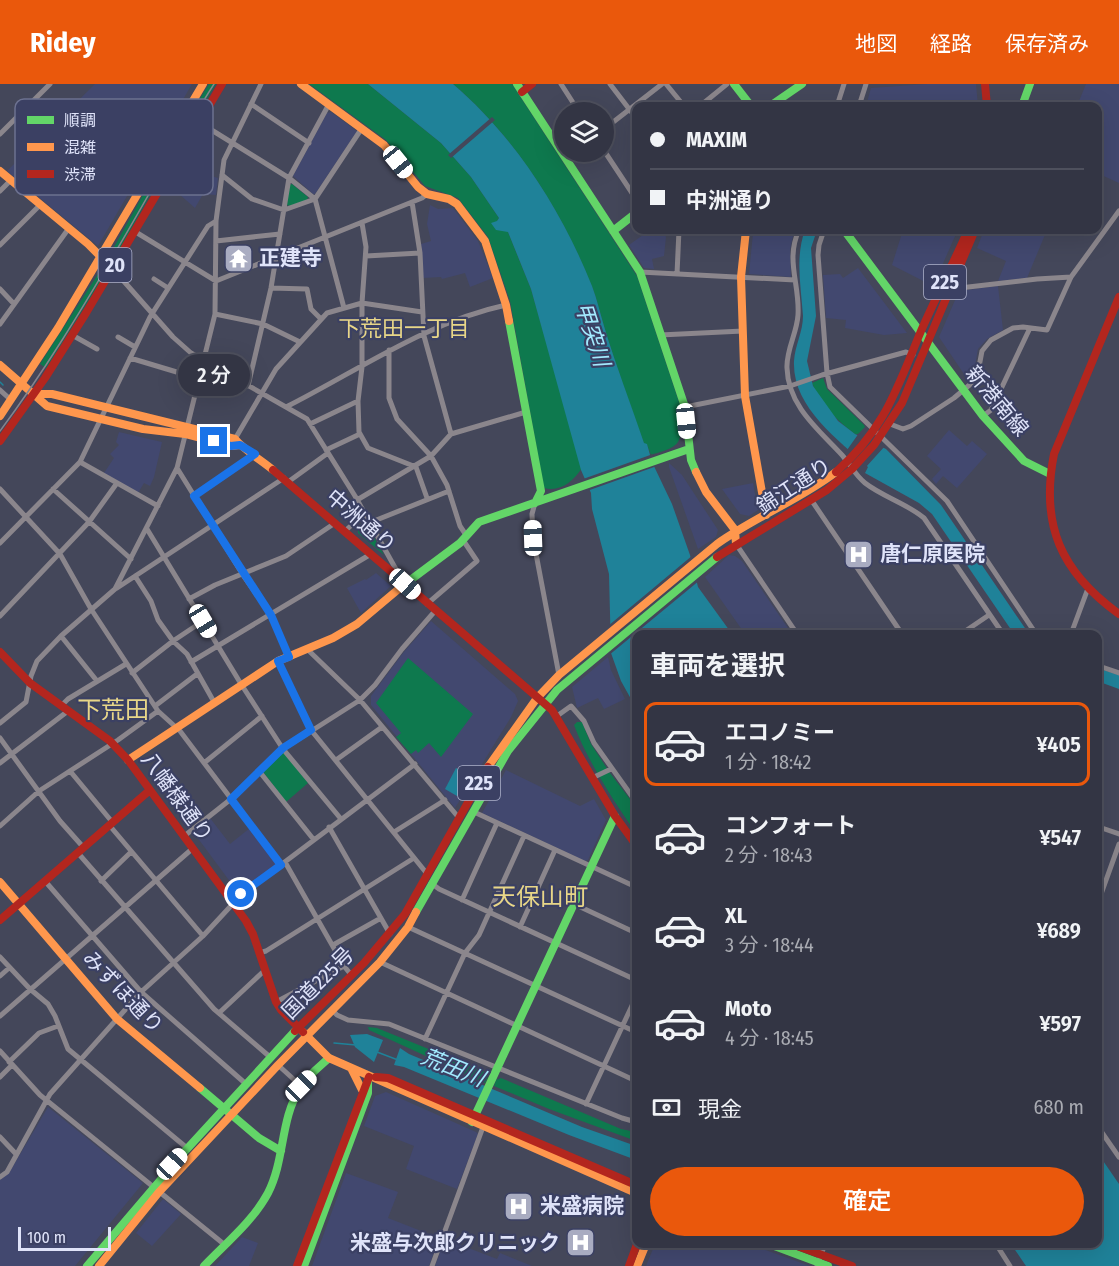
<!DOCTYPE html>
<html lang="ja">
<head>
<meta charset="utf-8">
<style>
  body { margin:0; font-family:"Fira Sans Condensed","Noto Sans JP",sans-serif; background:#3b3d4b; color:#f1f3f6; height:100vh; display:flex; flex-direction:column; font-size:22px; white-space:nowrap }
  * { box-sizing:border-box; margin:0 }
  p { font-size:20px; color:#a9abb2 }
  .icon { flex:none; width:33px; height:33px; fill:none; stroke:currentColor; stroke-width:2; stroke-linecap:round; stroke-linejoin:round }
  .map { position:relative; flex:1; overflow:hidden }
  .sheet { position:absolute; left:632px; top:546px; width:470px; height:618px; display:flex; flex-direction:column; background:#333544; border-radius:12px; box-shadow:0 6px 24px #0002,0 0 0 2px #4e505d }
  .sheet>* { flex:none }
  .top-card { position:absolute; left:632px; top:18px; width:470px; height:132px; border-radius:12px; box-shadow:0 6px 24px #0002,0 0 0 2px #4e505d; display:grid; align-content:center; height:132px; padding:0 18px; background:#333544 }
  .buttons { position:absolute; left:554px; top:18px; display:grid; gap:12px }
  .buttons a { display:grid; place-items:center; width:60px; height:60px; border-radius:50%; background:#333544; box-shadow:0 6px 24px #0002,0 0 0 2px #4e505d; font-size:30px }
  .scale { position:absolute; left:18px; bottom:15px; width:93px; box-sizing:border-box; padding-left:6px; border:3px solid #dfe3f9; border-top:0; font-size:16px; line-height:21px; white-space:nowrap; color:#dfe3f9; -webkit-text-stroke:4px #3b4063; paint-order:stroke }
  .end { position:absolute; width:27px; height:27px; margin:-14px; border:8px solid #1a73e8; background:#fff; box-shadow:0 0 0 3px #fff }
  .from { border-radius:50% }
  .bubble { position:absolute; height:42px; border-radius:21px; background:#333544; box-shadow:0 6px 24px #0002,0 0 0 2px #4e505d; font-size:20px; font-weight:600; line-height:42px; text-align:center }
  .car { position:absolute; width:18px; height:36px; margin:-18px -9px; border-radius:8px; box-shadow:0 0 4px 2px #0007; background:linear-gradient(#fff 24%,#345 0 40%,#fff 0 76%,#345 0 86%,#fff 0) }
  .top-card b { display:flex; align-items:center; gap:21px; height:57px; font-size:22px }
  .top-card b+b { border-top:2px solid #4e505d }
  .top-card i { width:15px; height:15px; background:#f1f3f6 }
  ul { padding:0; list-style:none }
  li { display:flex; align-items:center; gap:18px; height:84px; margin:0 12px 9px; padding:0 6px; border:3px solid transparent; border-radius:12px }
  li div { flex:1 }
  li b { display:block; font-size:22px }
  li em { font-style:normal; font-weight:600 }
  li.selected { border-color:#ea580c }
  li>.icon { width:54px; height:54px; stroke-width:1.5 }
  h2 { padding:0 18px; font-size:27px; line-height:72px }
  .pay { display:flex; align-items:center; gap:15px; height:66px; padding:0 18px; font-size:22px }
  .pay p { margin-inline-start:auto }
  .cta { display:flex; gap:12px; margin-top:auto; padding:12px 18px }
  .cta a { flex:1; height:69px; border-radius:36px; background:#ea580c; color:#fff; font-size:24px; font-weight:600; line-height:69px; text-align:center }
  header { display:flex; align-items:center; gap:36px; box-sizing:border-box; height:84px; padding:0 30px; background:#ea580c; color:#fff }
  header strong { font-size:28px }
  nav { display:flex; gap:33px; margin-inline-start:auto; font-size:21px }
  .map>svg:first-child { display:block }
  .built { fill:#42486f }
  .green { fill:#0e794e }
  .water { fill:#1f8299 }
  .pier { fill:#44475a }
  .lines { fill:none; stroke-linecap:round; stroke-linejoin:round }
  .stream { stroke:#1f8299; stroke-width:1.5 }
  .street { stroke:#8b868c; stroke-width:5 }
  .fast { stroke:#63d668; stroke-width:8 }
  .slow { stroke:#ff974d; stroke-width:8 }
  .jam { stroke:#b3261e; stroke-width:8 }
  .tram { stroke:#85838e; stroke-width:1.5 }
  .route { stroke:#1a73e8; stroke-width:8 }
  .labels { text-anchor:middle; stroke-width:4.5; stroke-linejoin:round; paint-order:stroke }
  .shield { fill:#3b4063; stroke:#aeb2cc; stroke-width:1.5 }
  .shield-label { font-size:20px; font-weight:bold; fill:#dfe3f9 }
  .poi-label { font-size:21px; font-weight:bold; fill:#dfe3f9; stroke:#3b4063; text-anchor:start }
  .street-label { font-size:21px; fill:#dfe3f9; stroke:#3b4063 }
  .neighbourhood-label { font-size:22px; fill:#e8d688; stroke:#3b4063 }
  .water-label { font-size:22px; font-style:italic; fill:#a2eafe; stroke:#3b4063 }
  .quarter-label { font-size:24px; fill:#e8d688; stroke:#3b4063 }
  .key { fill:#3b4063; stroke:#6c7190; stroke-width:1.5 }
  .key-label { font-size:16px; fill:#dfe3f9 }
</style>
</head>
<body>
<header>
<strong>Ridey</strong>
<nav><a>地図</a><a>経路</a><a>保存済み</a></nav>
</header>
<div class="map">
<svg width="1119" height="1182" viewBox="0 0 1119 1182">
  <rect width="100%" height="100%" fill="#44475a"/>
  <path class="built" d="M95,0H192L98,162L7,87Z
    M927,0H976L978,22H866L871,4Z
    M1086,0H1119V99L1097,89L1096,22H1077Z
    M331,28L357,47L315,110H313L293,92L327,29Z
    M195,61L214,72L204,90L218,94L216,111L203,110L195,124L170,102Z
    M430,121L438,125L453,124L478,157L493,194L470,203L465,189L442,195L441,193L423,194L421,160L431,157L427,140Z
    M650,146H662L666,153L664,172L652,175L654,185L644,184L629,161Z
    M903,146H933L956,150L933,202L892,181Z
    M984,146H1047L1027,194L998,197L1006,177L977,164Z
    M753,149L793,152L790,166L791,193L749,190Z
    M858,184L907,249L884,251L845,244L846,236L826,234L823,191L840,190L843,194Z
    M998,202L1003,246L987,255L978,265L975,282L968,296L939,253L959,207Z
    M949,346L967,362L972,357L987,370L957,404L943,392L936,400L932,395L941,385L927,372Z
    M119,348L162,358L154,393L150,402L144,399L138,409L104,389L114,374L110,370L119,361L116,358Z
    M669,379L682,391L718,446L716,453L698,465L669,383Z
    M753,399L758,426L749,432L740,430L722,405Z
    M729,471L735,472L742,477L792,550H745L705,493Z
    M376,489L391,502L361,529L347,504L365,495L366,496Z
    M431,537L515,610L518,617L511,633L455,724L371,621V612L403,569Z
    M608,573L611,586L625,615L604,625L598,614L577,624L572,603Z
    M506,686L580,722L594,715L606,736L588,776L585,777L482,729Z
    M210,734L230,760L250,744L276,779L275,782L241,808L237,807L194,749V746Z
    M386,1008L476,1048L478,1050L457,1105L406,1085L414,1062L364,1042L375,1012Z
    M48,1023L143,1099L75,1182H0V1096L9,1089Z
    M346,1089L398,1108L388,1134L439,1154L429,1182H312Z
    M163,1115L181,1130L152,1162L136,1149Z
    M242,1153L258,1159L249,1182H215Z
    M445,1155L497,1175L500,1169L532,1182H435Z
    M655,1160H749L810,1182H646Z"/>
  <path class="green" d="M209,0H216L177,63L119,166L114,163L172,59Z
    M309,0H368L441,59L471,93L499,134L497,137L508,148L531,205L582,384C573,398 560,408 544,404L510,217L488,153L458,114L425,102L386,56Z
    M453,0H512L637,192L680,321L683,351L680,352C679,365 661,367 651,371L647,361L644,360C630,321 616,282 604,242C600,229 597,215 592,203C562,127 515,53 453,0Z
    M292,100L308,113L307,116L290,122L287,121L289,101Z
    M98,190L103,193L46,284L40,280Z
    M823,294L827,305L864,341L865,343L858,350H855C838,337 820,321 812,299Z
    M363,439L367,441L384,471L358,449V442Z
    M408,574L473,630L441,673L429,659L418,669L416,666L411,670L396,653L401,649L376,619Z
    M577,638H582L591,660L610,689L636,723V749C614,718 587,676 574,641Z
    M282,669H285L308,699L286,718L264,689V685Z
    M368,943L377,944L485,988L488,993L485,999L369,946Z
    M501,994L621,1045L636,1048V1057L549,1025L494,1002L496,996Z"/>
  <path class="water" d="M368,0H453C515,53 562,127 592,202C597,215 600,229 604,242C616,282 631,320 644,359L647,360L652,378L672,420L690,471L698,503L732,550H636V624L621,597L611,569L609,490L592,425L591,409L581,386L531,205L508,148L496,146L491,139L497,137L499,134L471,93L441,59Z
    M805,146H817L811,164L816,232L807,277L813,302L838,337L855,350L886,365L941,421L1029,550H1014L932,430L919,419L865,389L868,383C838,355 792,323 794,277C795,261 803,248 803,232C801,203 795,173 805,146Z
    M1097,584L1119,591V605L1097,597Z
    M456,684L469,691L457,712L445,705Z
    M367,950L383,956L374,978L355,963L350,951Z
    M400,964L409,970L582,1043L636,1062V1076L569,1051L404,983L394,981Z
    M1097,1068L1119,1100V1182H1026L1011,1160H1096Z"/>
  <path class="pier" d="M492,33L495,36L451,74L448,71Z
    M859,349L885,362L866,383L847,366Z
    M653,370L657,382L587,407L583,395Z
    M693,471L700,496L608,572V542Z"/>
  <g class="lines">
    <path class="stream" d="M0,298L3,301
      M334,959L356,961
      M377,968L398,976"/>
    <path class="street" d="M561,0L579,28
      M610,0L636,34
      M666,0L684,22
      M251,20L309,59
      M700,22L727,0
      M837,22L844,0
      M859,22L866,0
      M197,37L289,94L315,115L344,224
      M603,46L662,0
      M0,50L50,0
      M603,65L636,115
      M566,75L575,68
      M222,91L252,115L284,126L315,115L362,44
      M0,107L11,96
      M412,118L420,169L424,252L451,350
      M362,139L366,163L362,219V283L358,317L359,348L368,364L416,383L427,414
      M799,146C785,176 800,200 798,231C797,249 786,266 787,284C788,322 819,346 842,371C850,380 855,391 865,399C883,413 906,419 924,434L1003,550
      M824,146L819,161L818,171L827,289L830,303L947,417L1036,550
      M134,147L216,197L422,114L427,110
      M216,157L280,150
      M0,161L41,120
      M366,172L420,169
      M113,185L173,253L191,269L307,335L355,412L402,496
      M640,188L795,196
      M677,190L679,146
      M154,195L168,204
      M271,204L307,205L311,225L320,234
      M0,205L14,220
      M951,205L1037,195L1071,193
      M215,230L263,240L300,258
      M0,240L69,144
      M72,251L97,265
      M660,251L743,247
      M118,253L135,263
      M389,266V314L397,335L431,372L447,401L460,442L466,451
      M130,274L200,295
      M248,302L271,204L289,94L329,20
      M0,306L11,316
      M288,322C359,286 427,238 506,221
      M685,323L790,302L822,291L906,268L913,271
      M983,332L991,326L1030,244
      M310,340L358,317
      M890,340L903,345L911,342L954,314L973,298L978,288L982,267L991,256L1013,244L1023,243L1047,246L1071,193L1119,127
      M235,355L276,285L327,229L362,219L422,228
      M326,366L360,350
      M80,378L158,422
      M177,384L243,491L271,531L289,572
      M288,398L328,369
      M0,405L60,470L91,525L158,627L180,647L281,781
      M53,405L131,475
      M194,412L255,370
      M357,416L431,372L451,350L526,328
      M812,417L902,550
      M535,419L532,430L533,454L559,591
      M369,439L449,407
      M147,445L241,600L283,665L341,735
      M345,447L364,430
      M0,459L80,378L150,233L208,142L216,137
      M736,460L797,550
      M135,492L151,517L158,536L173,557L187,570L214,618
      M117,504L284,394
      M189,515L215,501L286,472L335,439
      M427,520L477,477L463,456
      M0,532L89,438L117,399
      M961,550L989,531
      M1071,550L1087,507
      M61,552L97,597
      M307,565L360,616L459,734
      M278,577L311,646L428,791
      M191,578L371,470
      M1096,581L1119,589
      M132,589L173,557L203,537
      M61,622L68,615L126,580
      M155,622L197,590
      M557,632L571,622L584,637L594,659L636,718
      M0,639L26,618L31,592L37,577L61,552L115,505L177,384L215,230L216,137L224,76L261,0
      M0,654L60,737L84,764
      M336,676L382,643
      M0,679L68,627
      M204,679L262,632
      M70,687L113,739
      M259,687L314,756
      M592,694L611,685
      M474,728L636,803
      M0,742L39,707L118,656L158,627
      M110,742L203,852
      M1096,742L1119,750
      M329,743L390,850
      M394,748L445,716
      M183,753L231,715L283,665L360,616L375,601L402,565L435,527
      M78,769L214,925L270,973
      M285,778L344,882L352,892
      M45,797L141,908L246,1000
      M101,797L131,768
      M431,799L439,805L636,896
      M462,816L497,739
      M574,820L636,849
      M1096,824L1119,760
      M408,843L636,948
      M520,843L555,766
      M333,861L381,834
      M259,869L266,867L414,774
      M0,873L30,905L48,920L55,932L68,965L187,1064
      M380,878L636,997
      M0,892L9,884
      M276,918L344,882
      M332,926L337,931L348,936L389,940L622,1034L636,1038
      M219,929L265,886
      M0,932L192,765
      M425,955L465,869L479,851L524,752
      M0,967L40,1011L225,1161
      M9,978L39,949L58,942
      M278,981L301,1002
      M0,993L12,981
      M586,1020L636,913
      M1096,1040L1119,1073
      M0,1053L16,1070
      M0,1093L7,1088L50,1010L141,908L203,852L241,811L415,680
      M996,1160L1010,1182
      M432,1182L483,1043
      M817,1182L825,1160"/>
    <path class="fast" d="M517,0L640,188L685,323L691,376L696,388
      M734,0L751,22
      M770,22L802,0
      M1022,22L1030,0
      M844,146L983,332L1024,377L1048,389
      M613,147L636,129
      M509,237L541,407L535,419
      M401,503L460,459L479,438L689,365
      M416,828L508,667L557,606L717,473
      M200,1004L259,1054L281,1067
      M472,1038L615,732
      M769,1160L828,1182
      M87,1182L186,1066L295,947
      M204,1182C226,1159 253,1137 268,1109C285,1076 280,1036 300,1004C307,992 319,983 329,974
      M304,1182L368,1009V997"/>
    <path class="slow" d="M301,0L384,61L418,103L427,110L449,115L457,120L485,157L506,221L509,237
      M0,87L88,160L113,185
      M746,146L741,193L745,312L766,431
      M0,281L47,322L143,345L185,350L231,362L240,361
      M35,310H52L235,355C244,366 261,376 273,386
      M0,332L58,244L203,0
      M696,388L706,408L735,446L736,460
      M128,676L278,577L333,554L357,540L401,503
      M488,683L537,614L559,591L717,460C755,433 799,416 836,388
      M0,798L117,935L200,1004
      M303,948L329,974L636,1109
      M351,984L362,1006
      M99,1182L159,1108L278,981L380,878L408,843L416,828
      M637,1182L646,1160"/>
    <path class="jam" d="M985,0L987,22
      M522,8L532,0
      M1119,213L1054,370C1040,441 1061,488 1119,530
      M0,357L45,294L86,229L222,0
      M273,386L552,626L615,732L636,761
      M836,388C885,345 897,304 921,247C936,213 953,180 968,146
      M717,473L827,406L852,385L874,361L902,319L975,146
      M0,568L30,599L110,657L128,676L246,837L253,850L276,918L281,926L303,948
      M0,836L150,706
      M295,947L364,879L405,830L488,683
      M376,993L388,994L636,1101
      M792,1160L852,1182
      M297,1182L369,993
      M629,1182L637,1160"/>
    <path class="tram" d="M0,347C44,288 82,225 119,162C151,108 180,53 214,0"/>
  </g>
  <g class="lines">
    <path class="route" d="M214,357L231,362L240,361L255,370L194,412L271,531L289,573L278,577L311,646L283,664L231,715L281,781L241,810"/>
  </g>
  <defs>
    <symbol id="temple-square" viewBox="-11 -11 22 22"><rect x="-9" y="-9" width="18" height="18" rx="4" fill="#a9acc1" stroke="#3b4063"/><path d="M0-6L5-2H3V0L6.5 2.5H4V6H1.5V3h-3V6H-4V2.5H-6.5L-3 0V-2H-5Z" fill="#fff"/></symbol>
    <symbol id="hospital-square" viewBox="-11 -11 22 22"><rect x="-9" y="-9" width="18" height="18" rx="4" fill="#a9acc1" stroke="#3b4063"/><path d="M-5-5h3v3.5h4V-5h3V5h-3V1.5h-4V5h-3Z" fill="#fff"/></symbol>
  </defs>
  <g fill-rule="evenodd">
    <use href="#temple-square" x="222" y="158" width="33" height="33"/>
    <use href="#hospital-square" x="842" y="454" width="33" height="33"/>
    <use href="#hospital-square" x="502" y="1106" width="33" height="33"/>
    <use href="#hospital-square" x="564" y="1142" width="33" height="33"/>
  </g>
  <g class="labels">
    <g class="shield">
      <rect x="98.5" y="164" width="33" height="34" rx="4.5"/>
      <rect x="924" y="181" width="42" height="34" rx="4.5"/>
      <rect x="458" y="682" width="42" height="34" rx="4.5"/>
    </g>
    <g class="shield-label">
      <text x="115" y="188">20</text>
      <text x="945" y="205">225</text>
      <text x="479" y="706">225</text>
    </g>
    <g class="poi-label">
      <text x="259" y="181">正建寺</text>
      <text x="880" y="477">唐仁原医院</text>
      <text x="540" y="1129">米盛病院</text>
      <text x="560" y="1166" text-anchor="end">米盛与次郎クリニック</text>
    </g>
    <g class="street-label">
      <text transform="translate(997 317) rotate(50)" y="7">新港南線</text>
      <text transform="translate(794 402) rotate(-33)" y="7">錦江通り</text>
      <text transform="translate(361 437) rotate(41)" y="7">中洲通り</text>
      <text transform="translate(177 713) rotate(54)" y="7">八幡様通り</text>
      <text transform="translate(318 899) rotate(-45)" y="7">国道225号</text>
      <text transform="translate(123 908) rotate(46)" y="7">みずほ通り</text>
    </g>
    <g class="neighbourhood-label">
      <text x="404" y="252">下荒田一丁目</text>
    </g>
    <g class="water-label">
      <text transform="translate(593 250) rotate(72)" y="8">甲突川</text>
      <text transform="translate(453 983) rotate(22)" y="8">荒田川</text>
    </g>
    <g class="quarter-label">
      <text x="113" y="634">下荒田</text>
      <text x="540" y="821">天保山町</text>
    </g>
  </g>
  <rect x="15" y="15" width="198" height="96" rx="9" class="key"/>
  <rect x="27" y="32" width="27" height="8" fill="#63d668"/>
  <rect x="27" y="59" width="27" height="8" fill="#ff974d"/>
  <rect x="27" y="86" width="27" height="8" fill="#b3261e"/>
  <g class="key-label">
    <text x="64" y="42">順調</text>
    <text x="64" y="69">混雑</text>
    <text x="64" y="96">渋滞</text>
  </g>
</svg>
<div class="buttons">
<a><svg class="icon" aria-label="layers" viewBox="0 0 24 24"><path d="M12 4l9 5-9 5-9-5zM3 14l9 5 9-5"/></svg></a>
</div>
<div class="scale">100 m</div>
<i class="end from" style="left:241px;top:810px"></i>
<i class="end" style="left:214px;top:357px"></i>
<div class="bubble" style="left:178px;top:270px;width:72px">2 分</div>
<i class="car" style="left:398px;top:78px;rotate:141deg"></i>
<i class="car" style="left:686px;top:337px;rotate:174deg"></i>
<i class="car" style="left:533px;top:454px;rotate:358deg"></i>
<i class="car" style="left:405px;top:500px;rotate:132deg"></i>
<i class="car" style="left:203px;top:537px;rotate:149deg"></i>
<i class="car" style="left:301px;top:1002px;rotate:45deg"></i>
<i class="car" style="left:172px;top:1080px;rotate:43deg"></i>
<div class="top-card">
<b><i class="from"></i>MAXIM</b>
<b><i></i>中洲通り</b>
</div>
<section class="sheet">
<h2>車両を選択</h2>
<ul>
<li class="selected"><svg class="icon" aria-label="car" viewBox="0 0 24 24"><path d="M5 17H2v-5l4-1 3-4h7l3 4 3 1v5h-3M9 17h6M6 11h13"/><circle cx="7" cy="17" r="2"/><circle cx="17" cy="17" r="2"/></svg><div><b>エコノミー</b><p>1 分 · 18:42</p></div><em>¥405</em></li>
<li><svg class="icon" aria-label="car" viewBox="0 0 24 24"><path d="M5 17H2v-5l4-1 3-4h7l3 4 3 1v5h-3M9 17h6M6 11h13"/><circle cx="7" cy="17" r="2"/><circle cx="17" cy="17" r="2"/></svg><div><b>コンフォート</b><p>2 分 · 18:43</p></div><em>¥547</em></li>
<li><svg class="icon" aria-label="car" viewBox="0 0 24 24"><path d="M5 17H2v-5l4-1 3-4h7l3 4 3 1v5h-3M9 17h6M6 11h13"/><circle cx="7" cy="17" r="2"/><circle cx="17" cy="17" r="2"/></svg><div><b>XL</b><p>3 分 · 18:44</p></div><em>¥689</em></li>
<li><svg class="icon" aria-label="car" viewBox="0 0 24 24"><path d="M5 17H2v-5l4-1 3-4h7l3 4 3 1v5h-3M9 17h6M6 11h13"/><circle cx="7" cy="17" r="2"/><circle cx="17" cy="17" r="2"/></svg><div><b>Moto</b><p>4 分 · 18:45</p></div><em>¥597</em></li>
</ul>
<div class="pay"><svg class="icon" aria-label="cash" viewBox="0 0 24 24"><path d="M3 7h18v10H3z"/><circle cx="12" cy="12" r="2"/></svg>現金<p>680 m</p></div>
<div class="cta"><a>確定</a></div>
</section>
</div>
</body>
</html>
